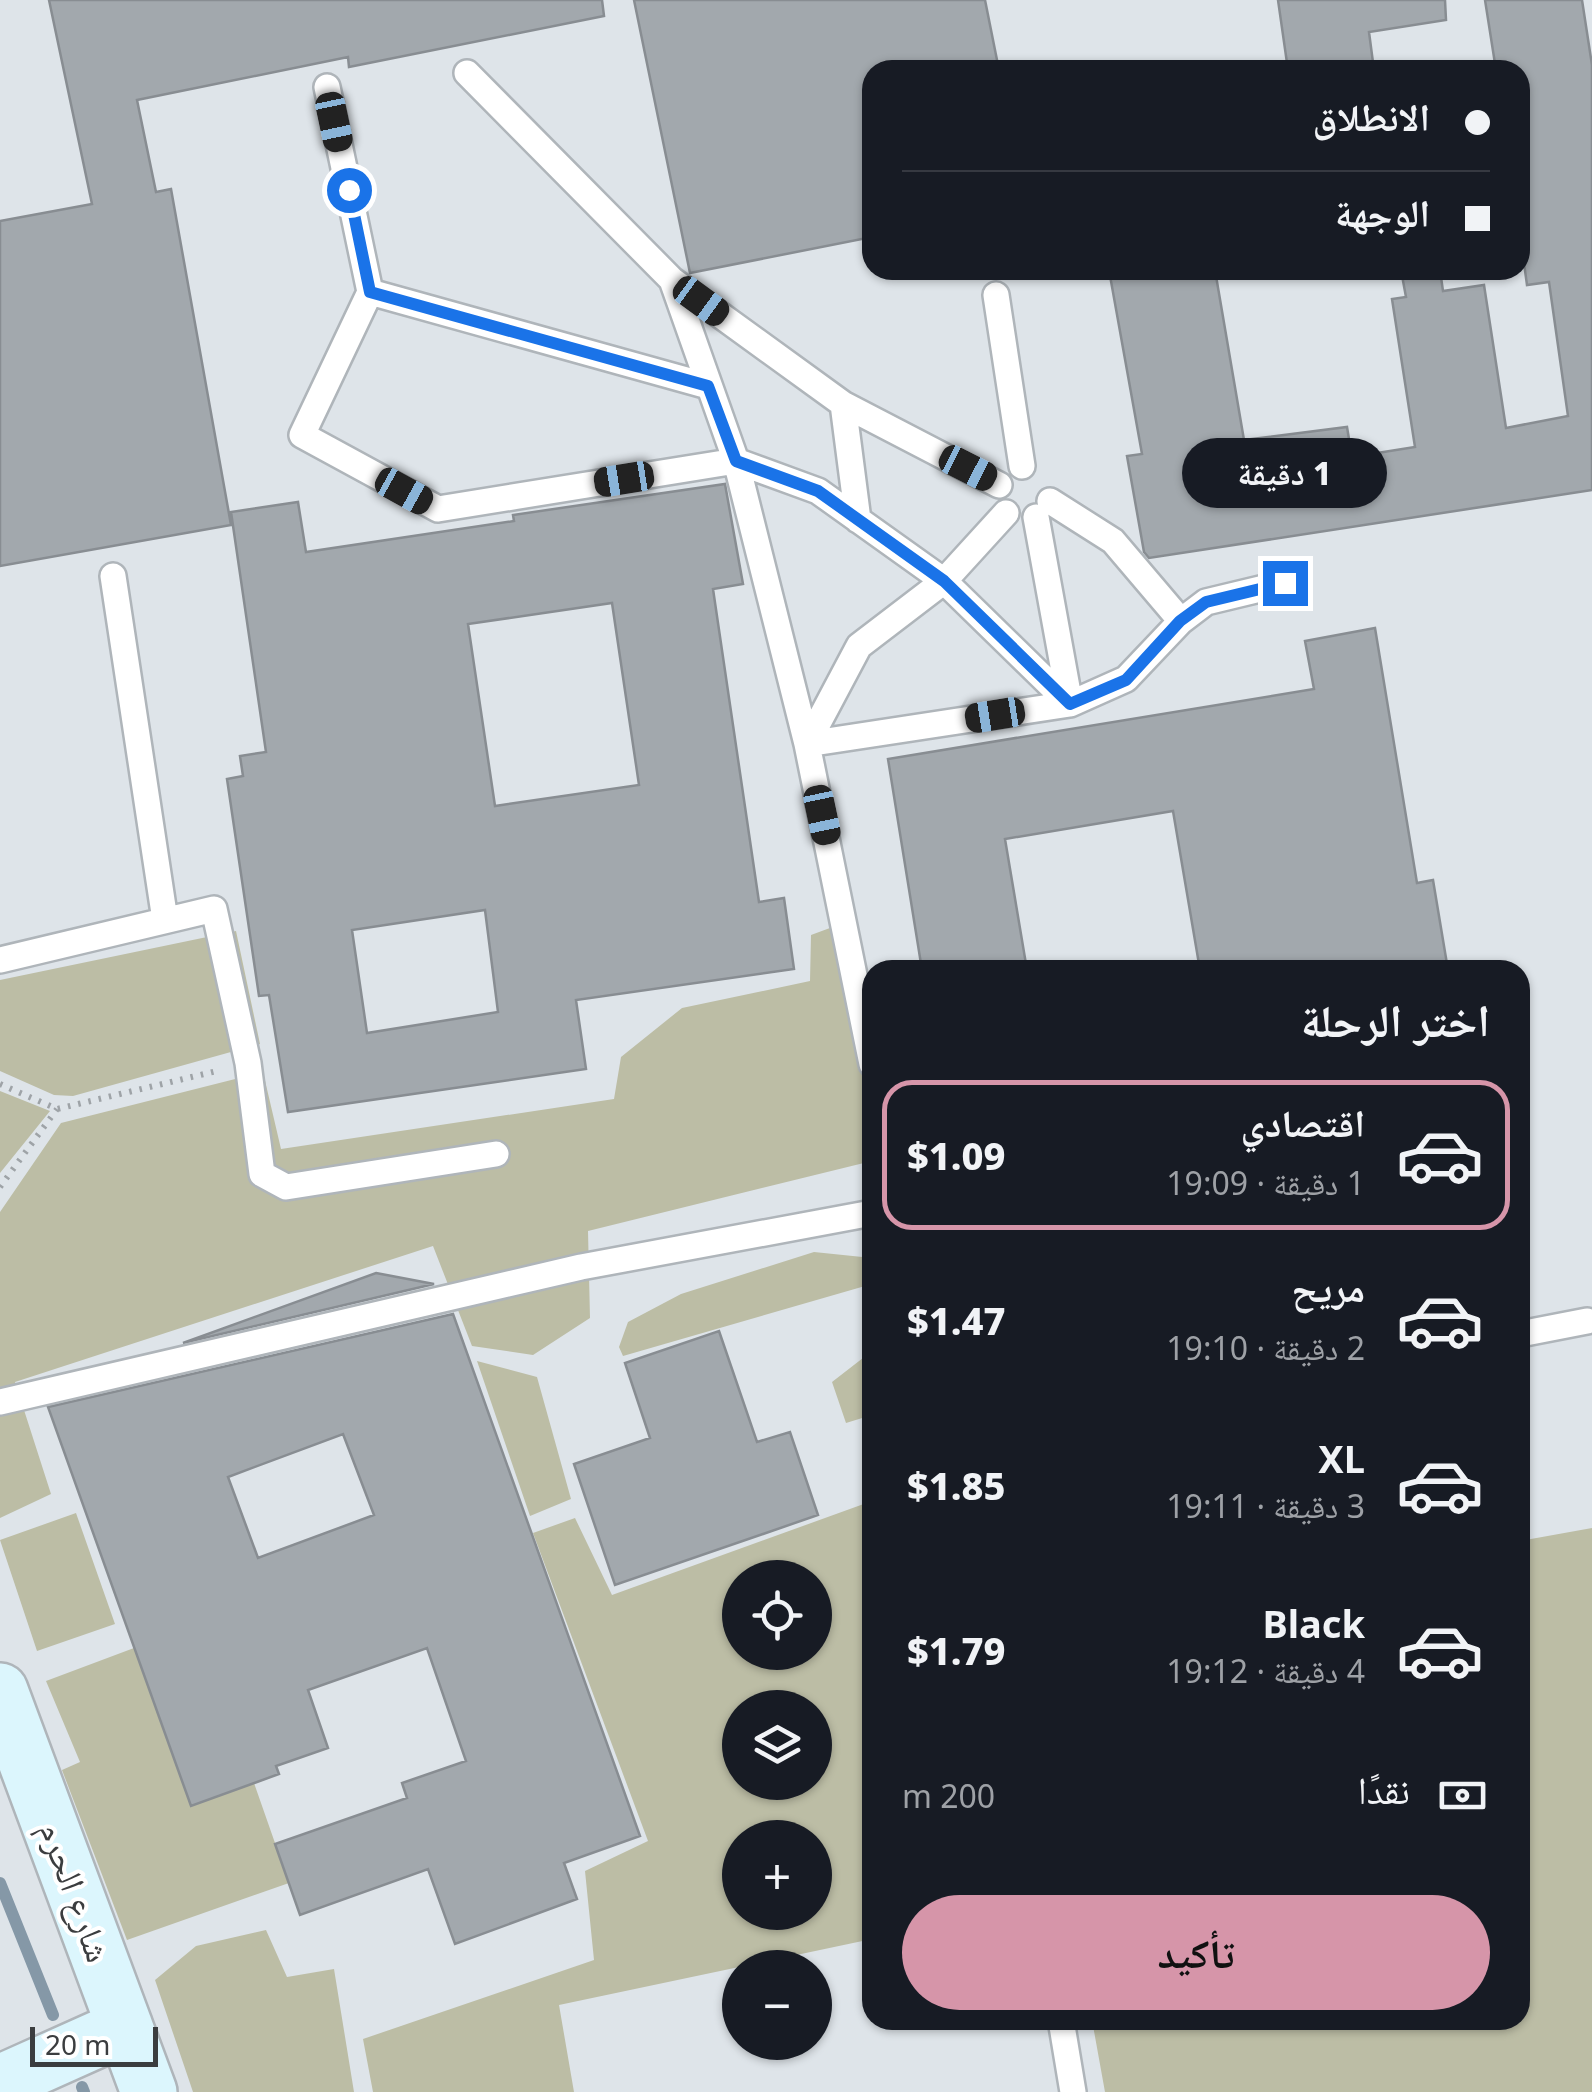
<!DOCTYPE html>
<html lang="ar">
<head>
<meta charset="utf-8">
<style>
  body { margin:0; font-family:"Noto Sans","Noto Naskh Arabic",sans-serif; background:#242831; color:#f1f3f6; direction:rtl; height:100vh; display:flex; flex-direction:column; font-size:38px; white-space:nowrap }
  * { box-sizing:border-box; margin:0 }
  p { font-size:32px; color:#9ea1a6 }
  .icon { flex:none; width:55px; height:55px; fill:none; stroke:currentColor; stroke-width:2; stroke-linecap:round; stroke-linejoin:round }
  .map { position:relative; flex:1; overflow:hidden; direction:ltr }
  .side { position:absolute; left:862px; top:960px; width:668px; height:1070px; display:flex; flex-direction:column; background:#171b24; border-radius:30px; box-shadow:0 2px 8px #0004; direction:rtl }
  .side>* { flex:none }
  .guide { position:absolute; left:862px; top:60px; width:668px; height:220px; border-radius:30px; box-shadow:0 2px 8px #0004; direction:rtl; display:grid; align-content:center; height:220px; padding:0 40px; background:#171b24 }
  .fabs { position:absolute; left:722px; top:1560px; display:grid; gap:20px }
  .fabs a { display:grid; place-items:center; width:110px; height:110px; border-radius:50%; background:#171b24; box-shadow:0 2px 8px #0004; font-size:50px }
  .scale { position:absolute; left:30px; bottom:25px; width:128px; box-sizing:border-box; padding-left:10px; border:5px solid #3b3d3f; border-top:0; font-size:28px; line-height:35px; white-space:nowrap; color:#3b3d3f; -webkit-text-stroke:8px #fff; paint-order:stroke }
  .end { position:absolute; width:45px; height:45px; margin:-22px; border:12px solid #1a73e8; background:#fff; box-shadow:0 0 0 5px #fff }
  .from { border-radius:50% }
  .bubble { position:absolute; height:70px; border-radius:35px; background:#171b24; box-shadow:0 2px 8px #0004; font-size:32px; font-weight:800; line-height:70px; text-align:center; direction:rtl }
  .car { position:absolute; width:30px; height:60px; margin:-30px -15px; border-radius:12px; box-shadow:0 0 8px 2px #0007; background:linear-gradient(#222 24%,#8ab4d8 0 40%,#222 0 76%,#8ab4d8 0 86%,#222 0) }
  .guide b { display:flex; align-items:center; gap:35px; height:95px; font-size:38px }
  .guide b+b { border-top:2px solid #363941 }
  .guide i { width:25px; height:25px; background:#f1f3f6 }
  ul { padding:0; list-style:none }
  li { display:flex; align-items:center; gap:30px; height:150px; margin:0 20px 15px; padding:0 20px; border:5px solid transparent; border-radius:30px }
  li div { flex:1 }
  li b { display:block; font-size:38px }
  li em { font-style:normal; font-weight:800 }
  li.current { border-color:#d695a9 }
  li>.icon { width:90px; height:90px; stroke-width:1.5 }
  h2 { padding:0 40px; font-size:45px; line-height:120px }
  .pay { display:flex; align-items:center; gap:25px; height:110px; padding:0 40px; font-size:38px }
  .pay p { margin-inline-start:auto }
  .button { display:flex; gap:20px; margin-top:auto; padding:20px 40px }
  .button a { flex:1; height:115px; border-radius:60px; background:#d695a9; color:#111; font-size:40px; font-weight:800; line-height:115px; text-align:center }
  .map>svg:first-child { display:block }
  .green { fill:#bcbda5; fill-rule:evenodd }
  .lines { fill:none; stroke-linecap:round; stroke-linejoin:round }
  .stream { stroke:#8598a7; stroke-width:12 }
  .building { fill:#a2a8ad; stroke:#888d92; stroke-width:2.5; fill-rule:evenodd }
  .lane-casing { stroke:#afb5ba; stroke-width:30 }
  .secondary-casing { stroke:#afb5ba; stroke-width:60 }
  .path { stroke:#9ea3a7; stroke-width:6; stroke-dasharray:2.5 8; stroke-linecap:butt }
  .lane { stroke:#fff; stroke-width:25 }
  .secondary { stroke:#dcf6fd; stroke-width:55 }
  .route { stroke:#1a73e8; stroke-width:12 }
  .labels { text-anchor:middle; stroke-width:8; stroke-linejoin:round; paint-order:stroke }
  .street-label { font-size:35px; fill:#3b3d3f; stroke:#fff }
</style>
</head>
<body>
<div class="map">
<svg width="1592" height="2092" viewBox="0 0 1592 2092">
  <rect width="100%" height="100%" fill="#dee4e9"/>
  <path class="green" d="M838,925L872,1092V1161L588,1231L590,1318L533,1355L472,1346L433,1246L15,1382L51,1494L0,1518V1212L61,1123L263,1072L281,1149L614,1099L621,1057L682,1008L810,981L811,935Z
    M236,931L260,1044L73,1096L54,1095L0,1071V980Z
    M0,1091L50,1111L0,1173Z
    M814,1252L872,1258V1284L623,1356L619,1347L628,1322L681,1294Z
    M872,1351V1415L846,1423L832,1382Z
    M477,1361L537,1377L571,1499L530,1516Z
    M872,1501V1939L559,2005L574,2092H373L363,2039L594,1960L585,1871L648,1841L533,1533L575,1518L612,1595ZM740,1578H815V1652H740ZM740,1708H815V1782H740ZM740,1838H815V1912H740Z
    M76,1513L115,1624L37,1651L0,1540Z
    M1592,1528V2092H1105L1092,2020H1520V1541Z
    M134,1648L191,1805L254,1783L289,1883L127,1940L62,1770L80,1762L46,1681Z
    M266,1930L287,1977L334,1969L354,2092H193L155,1980L196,1946Z"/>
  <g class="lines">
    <path class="stream" d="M0,1883L53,2015
      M82,2087L84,2092"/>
  </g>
  <path class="building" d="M49,0H602L604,16L349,67L348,57L137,100L156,192L171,189L231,525L0,566V221L92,204Z
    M634,0H985L999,70H872V237L690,273Z
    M1278,0H1445L1446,20L1369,32L1374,70H1288Z
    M1485,0H1582L1592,65V490L1149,558L1144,552L1127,456L1142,454L1109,270H1215L1244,440L1347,427L1352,457L1415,447L1392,299L1406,297L1401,270H1440L1443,291L1484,285L1506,428L1568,416L1549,282L1527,285L1520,234V70H1496Z
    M725,484L743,584L713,589L759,902L784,898L794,969L576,1000L586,1069L288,1112L269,995L259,996L227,779L243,776L240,756L266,752L231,512L298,502L306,552L514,521L513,515ZM612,603L639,785L495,806L468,624ZM485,910L498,1012L367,1033L352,930Z
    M1375,628L1417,883L1433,880L1448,970H1200L1173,811L1005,839L1027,970H922L888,759L1314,689L1305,641Z
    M376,1273L434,1284L183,1343Z
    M453,1314L640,1836L564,1863L577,1899L455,1944L428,1869L300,1915L275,1844L407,1798L402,1783L466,1761L427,1648L308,1690L328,1748L276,1766L279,1774L191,1806L48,1407ZM343,1434L374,1515L258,1558L228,1477Z
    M719,1331L757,1442L790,1432L818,1515L615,1585L574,1464L650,1438L625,1363Z"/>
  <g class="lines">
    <defs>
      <path id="lane" d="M467,73L672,280L736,461L807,744L872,1064
        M327,87L370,292L302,435L438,509L736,461L818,491L944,581L1070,704
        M672,280L843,404L999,485
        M370,292L708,386
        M996,295L1022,466
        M843,404L858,520
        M1050,501L1113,541L1181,621
        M1036,517L1070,704
        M113,576L165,920
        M807,744L1070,704L1126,679L1181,621L1206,602L1285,583
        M807,744L859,646L944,581L1006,513
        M0,960L214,909L248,1063L262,1174L286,1187L496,1154
        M1520,1334L1587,1321
        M0,1402L581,1267L872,1213
        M1061,2020L1073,2092"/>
      <path id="secondary" d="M0,1691L149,2092
        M0,2083L125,2027"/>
    </defs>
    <use href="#lane" class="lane-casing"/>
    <use href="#secondary" class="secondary-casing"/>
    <path class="path" d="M0,1084L57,1109L217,1071
      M0,1187L57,1109"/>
    <use href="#lane" class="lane"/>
    <use href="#secondary" class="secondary"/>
  </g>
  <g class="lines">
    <path class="route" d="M349,190L370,292L708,386L736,461L818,491L944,581L1070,704L1126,680L1180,621L1206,602L1285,583"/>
  </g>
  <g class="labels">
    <g class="street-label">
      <text transform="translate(75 1892) rotate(70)" y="12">شارع الحرم</text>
    </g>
  </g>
</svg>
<div class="fabs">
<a><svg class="icon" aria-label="locate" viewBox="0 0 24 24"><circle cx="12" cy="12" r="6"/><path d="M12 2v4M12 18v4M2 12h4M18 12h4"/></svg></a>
<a><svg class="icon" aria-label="layers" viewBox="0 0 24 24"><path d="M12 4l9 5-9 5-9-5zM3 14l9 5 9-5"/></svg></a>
<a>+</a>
<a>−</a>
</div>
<div class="scale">20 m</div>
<i class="end from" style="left:349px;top:190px"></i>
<i class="end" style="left:1285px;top:583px"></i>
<div class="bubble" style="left:1182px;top:438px;width:205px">1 دقيقة</div>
<i class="car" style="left:334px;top:122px;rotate:168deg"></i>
<i class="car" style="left:701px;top:301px;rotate:126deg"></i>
<i class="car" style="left:968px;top:468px;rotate:117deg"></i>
<i class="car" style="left:624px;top:479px;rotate:261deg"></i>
<i class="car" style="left:404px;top:491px;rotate:119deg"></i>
<i class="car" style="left:995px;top:715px;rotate:261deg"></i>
<i class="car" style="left:822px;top:815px;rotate:168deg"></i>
<div class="guide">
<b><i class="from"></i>الانطلاق</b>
<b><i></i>الوجهة</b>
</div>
<section class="side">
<h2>اختر الرحلة</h2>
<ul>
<li class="current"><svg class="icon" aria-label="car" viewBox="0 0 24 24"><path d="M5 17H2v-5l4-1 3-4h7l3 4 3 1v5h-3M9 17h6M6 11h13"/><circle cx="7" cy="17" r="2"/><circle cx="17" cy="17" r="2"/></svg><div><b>اقتصادي</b><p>1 دقيقة · 19:09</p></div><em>$1.09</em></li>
<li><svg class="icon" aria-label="car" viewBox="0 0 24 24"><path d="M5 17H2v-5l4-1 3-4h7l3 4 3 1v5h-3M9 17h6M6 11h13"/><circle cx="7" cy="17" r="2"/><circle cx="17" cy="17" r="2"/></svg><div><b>مريح</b><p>2 دقيقة · 19:10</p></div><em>$1.47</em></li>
<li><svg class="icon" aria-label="car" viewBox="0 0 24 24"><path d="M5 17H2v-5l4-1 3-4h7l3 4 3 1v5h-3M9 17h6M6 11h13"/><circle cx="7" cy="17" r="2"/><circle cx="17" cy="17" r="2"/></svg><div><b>XL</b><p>3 دقيقة · 19:11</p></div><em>$1.85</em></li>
<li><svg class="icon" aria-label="car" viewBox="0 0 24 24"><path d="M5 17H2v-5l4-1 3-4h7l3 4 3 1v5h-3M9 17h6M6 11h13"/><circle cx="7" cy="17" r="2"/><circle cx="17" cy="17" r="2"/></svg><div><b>Black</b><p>4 دقيقة · 19:12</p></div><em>$1.79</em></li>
</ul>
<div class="pay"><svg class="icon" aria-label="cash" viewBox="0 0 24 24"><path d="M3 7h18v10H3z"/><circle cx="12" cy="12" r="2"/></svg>نقدًا<p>200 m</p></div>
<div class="button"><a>تأكيد</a></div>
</section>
</div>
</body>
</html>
